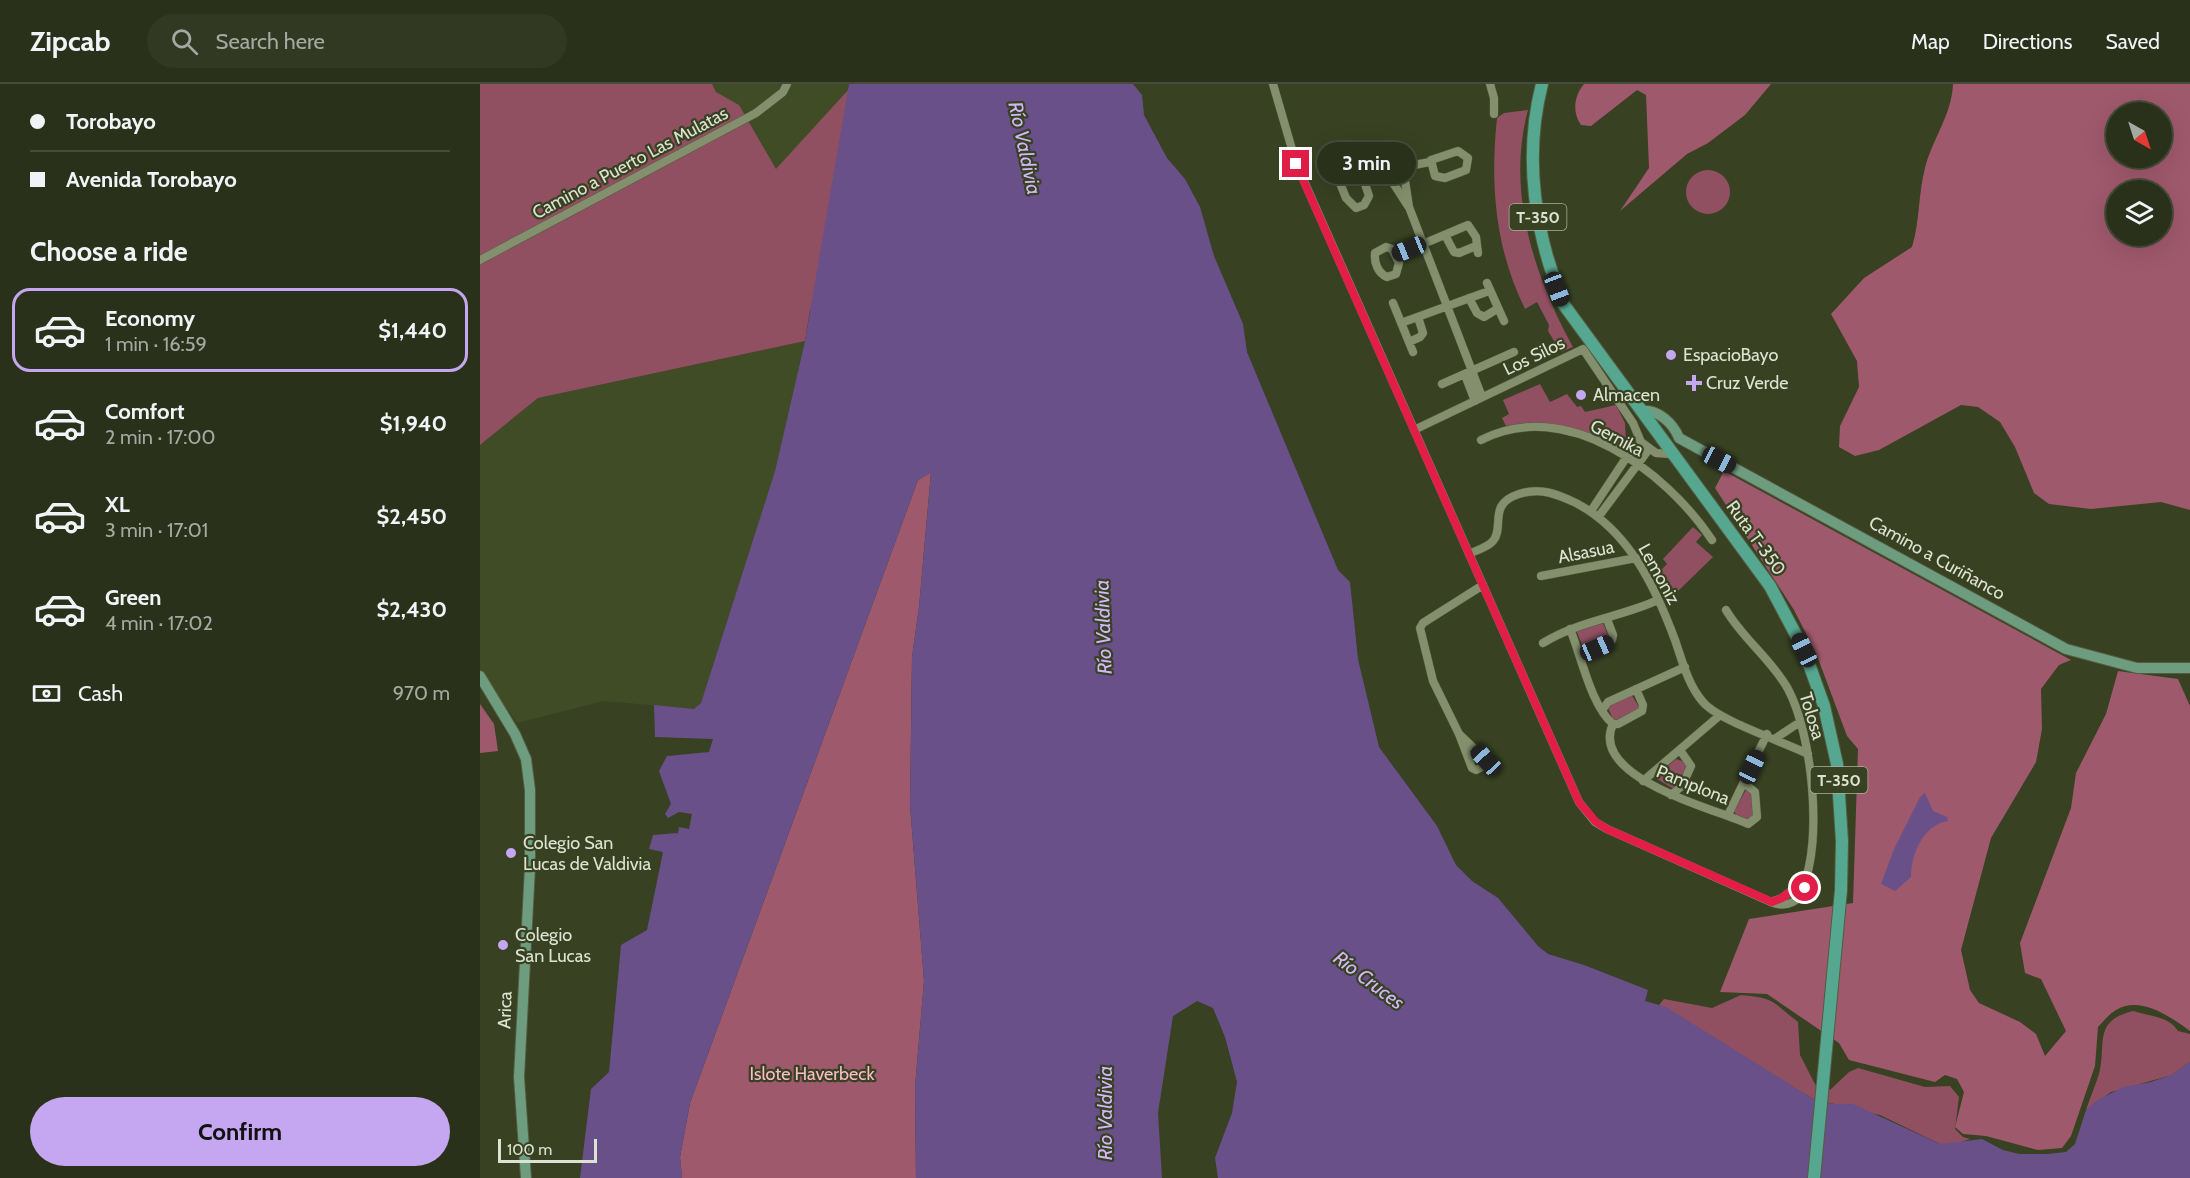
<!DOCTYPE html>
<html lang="en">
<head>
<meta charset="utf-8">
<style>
  body { margin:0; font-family:Cabin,sans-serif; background:#323923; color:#f1f3f6; height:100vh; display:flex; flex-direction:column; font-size:22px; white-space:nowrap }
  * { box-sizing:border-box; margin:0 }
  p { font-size:20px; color:#a5a9a2 }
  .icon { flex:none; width:33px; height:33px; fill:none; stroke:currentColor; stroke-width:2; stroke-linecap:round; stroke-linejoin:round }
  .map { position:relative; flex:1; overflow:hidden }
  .side { display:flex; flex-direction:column; background:#2a311a; width:480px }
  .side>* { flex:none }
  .banner { display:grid; align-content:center; height:132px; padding:0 30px; background:#2a311a }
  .needle { width:39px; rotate:141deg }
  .buttons { position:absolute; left:1626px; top:18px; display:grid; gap:12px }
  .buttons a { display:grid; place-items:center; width:66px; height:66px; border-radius:50%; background:#2a311a; box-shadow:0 6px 24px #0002,0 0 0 2px #464c39; font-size:30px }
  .scale { position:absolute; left:18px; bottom:15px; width:99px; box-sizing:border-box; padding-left:6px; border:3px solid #dce3d0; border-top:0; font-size:16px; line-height:21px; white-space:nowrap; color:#dce3d0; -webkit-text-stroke:4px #384122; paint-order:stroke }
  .end { position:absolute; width:27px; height:27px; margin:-14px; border:8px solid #e11d48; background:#fff; box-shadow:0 0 0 3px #fff }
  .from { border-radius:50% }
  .bubble { position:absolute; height:42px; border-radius:21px; background:#2a311a; box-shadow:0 6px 24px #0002,0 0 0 2px #464c39; font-size:20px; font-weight:700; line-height:42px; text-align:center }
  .car { position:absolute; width:18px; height:36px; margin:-18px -9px; border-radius:8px; box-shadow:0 0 4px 2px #0007; background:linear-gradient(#222 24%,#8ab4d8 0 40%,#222 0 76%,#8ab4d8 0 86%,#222 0) }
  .banner b { display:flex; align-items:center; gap:21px; height:57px; font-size:22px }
  .banner b+b { border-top:2px solid #464c39 }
  .banner i { width:15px; height:15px; background:#f1f3f6 }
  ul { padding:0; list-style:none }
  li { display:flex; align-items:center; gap:18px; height:84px; margin:0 12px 9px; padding:0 18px; border:3px solid transparent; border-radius:18px }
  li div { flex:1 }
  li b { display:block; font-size:22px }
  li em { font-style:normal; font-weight:700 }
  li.current { border-color:#c5a6f0 }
  li>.icon { width:54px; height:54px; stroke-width:1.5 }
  h2 { padding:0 30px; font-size:27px; line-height:72px }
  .pay { display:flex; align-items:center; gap:15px; height:66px; padding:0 30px; font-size:22px }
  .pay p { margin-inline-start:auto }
  .action { display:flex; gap:12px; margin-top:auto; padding:12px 30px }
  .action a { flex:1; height:69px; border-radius:36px; background:#c5a6f0; color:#111; font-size:24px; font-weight:700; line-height:69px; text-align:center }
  header { display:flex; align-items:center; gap:36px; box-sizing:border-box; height:84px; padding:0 30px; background:#2a311a; border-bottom:2px solid #464c39 }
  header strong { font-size:28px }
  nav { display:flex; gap:33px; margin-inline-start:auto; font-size:21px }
  .search { width:420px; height:54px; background:#323923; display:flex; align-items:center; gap:15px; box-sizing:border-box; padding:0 21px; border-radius:33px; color:#a5a9a2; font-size:22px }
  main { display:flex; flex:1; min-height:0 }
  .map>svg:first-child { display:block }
  .built { fill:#404c25 }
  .green { fill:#905062 }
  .forest { fill:#9f596c; fill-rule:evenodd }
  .water { fill:#695089 }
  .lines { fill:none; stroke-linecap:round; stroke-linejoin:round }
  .street-casing { stroke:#545c40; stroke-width:9 }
  .secondary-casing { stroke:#545c40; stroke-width:12 }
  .primary-casing { stroke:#545c40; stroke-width:14 }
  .street { stroke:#84906d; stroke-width:8 }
  .secondary { stroke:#6d9c7e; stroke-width:10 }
  .primary { stroke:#55a790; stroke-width:12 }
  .route { stroke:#e11d48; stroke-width:8 }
  .poi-dot { fill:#c5a6f0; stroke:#384122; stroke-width:2 }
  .labels { text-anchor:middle; stroke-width:4.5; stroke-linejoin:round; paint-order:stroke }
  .shield { fill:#384122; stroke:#abb29c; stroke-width:1.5 }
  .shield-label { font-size:16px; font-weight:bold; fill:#dce3d0 }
  .street-label { font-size:18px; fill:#dce3d0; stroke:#384122 }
  .poi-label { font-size:18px; fill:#dce3d0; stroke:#384122; text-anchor:start }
  .park-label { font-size:18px; fill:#fabbca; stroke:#384122 }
  .water-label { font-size:20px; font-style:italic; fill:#d3b7fb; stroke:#384122 }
</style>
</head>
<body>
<header>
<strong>Zipcab</strong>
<div class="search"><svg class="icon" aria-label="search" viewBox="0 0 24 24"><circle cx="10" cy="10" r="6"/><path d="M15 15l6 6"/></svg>Search here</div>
<nav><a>Map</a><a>Directions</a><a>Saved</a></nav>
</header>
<main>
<section class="side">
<div class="banner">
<b><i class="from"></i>Torobayo</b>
<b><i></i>Avenida Torobayo</b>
</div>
<h2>Choose a ride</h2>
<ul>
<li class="current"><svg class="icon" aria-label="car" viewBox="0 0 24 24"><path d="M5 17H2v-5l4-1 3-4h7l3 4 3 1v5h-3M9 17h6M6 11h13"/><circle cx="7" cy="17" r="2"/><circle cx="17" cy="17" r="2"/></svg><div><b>Economy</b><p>1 min · 16:59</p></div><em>$1,440</em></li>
<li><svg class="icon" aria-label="car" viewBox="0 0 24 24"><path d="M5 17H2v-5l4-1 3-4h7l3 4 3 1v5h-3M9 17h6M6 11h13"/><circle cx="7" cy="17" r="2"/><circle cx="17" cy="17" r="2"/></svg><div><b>Comfort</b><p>2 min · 17:00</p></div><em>$1,940</em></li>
<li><svg class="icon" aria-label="car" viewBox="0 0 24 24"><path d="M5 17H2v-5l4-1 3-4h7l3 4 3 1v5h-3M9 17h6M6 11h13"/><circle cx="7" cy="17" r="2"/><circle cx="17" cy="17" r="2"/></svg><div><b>XL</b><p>3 min · 17:01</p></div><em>$2,450</em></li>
<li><svg class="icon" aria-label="car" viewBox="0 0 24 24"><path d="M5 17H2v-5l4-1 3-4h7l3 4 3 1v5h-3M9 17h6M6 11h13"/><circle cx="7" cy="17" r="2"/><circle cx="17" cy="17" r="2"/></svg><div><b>Green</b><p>4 min · 17:02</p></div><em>$2,430</em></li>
</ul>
<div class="pay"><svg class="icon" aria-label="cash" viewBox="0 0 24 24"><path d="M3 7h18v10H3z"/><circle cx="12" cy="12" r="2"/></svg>Cash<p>970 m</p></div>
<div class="action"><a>Confirm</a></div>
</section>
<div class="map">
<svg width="1710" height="1094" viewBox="0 0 1710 1094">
  <rect width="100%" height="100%" fill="#384122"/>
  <path class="built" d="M226,0H369V5L296,86L259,21L227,3Z
    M325,257L295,387L221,619L214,625L124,617L37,639L0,586V361L58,314Z"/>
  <path class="green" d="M0,0H232L236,8L259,21L296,85L369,5L366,25L380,19L385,48L375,101L349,185L344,214L336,224L330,226L325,257L58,314L0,361Z
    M1048,26C1026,107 1054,192 1093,263L1081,268L1068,247L1069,241L1057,218L1045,225C1015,164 1010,101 1017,34L1024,29Z
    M1206 108a22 22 0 1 1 44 0a22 22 0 1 1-44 0Z
    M1060,300L1070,318L1087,310L1097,323L1101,322L1105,328L1136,321L1145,339L1146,359L1139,365C1098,346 1072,334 1026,342L1022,334L1029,330L1023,316Z
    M1213,443L1222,451L1216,458L1233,473L1197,508L1177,490L1187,480L1183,475Z
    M1123,539L1129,553L1104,565L1096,546Z
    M1151,610L1159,623L1158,626L1134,637L1127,622Z
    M1196,675L1205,678L1207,683L1199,701L1192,704L1177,695V691Z
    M1267,704L1272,706L1274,732L1269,737L1257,732L1254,727Z
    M1261,911C1296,914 1292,918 1318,938L1320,971L1336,1002L1350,1006L1369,988L1378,984L1445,1003L1470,1002L1479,1013L1475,1045L1483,1053L1490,1055L1472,1061L1460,1060L1400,1031L1333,1015L1179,921L1184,915L1232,924Z
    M1653,927C1668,932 1689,932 1698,947L1710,950V978L1692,991L1631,1008L1606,1026C1610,1014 1615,1002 1619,990C1627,960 1612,937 1653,927Z"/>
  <path class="forest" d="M1104,0H1291L1265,31L1228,59L1207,70L1140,127L1169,84L1166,11L1157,6L1111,42L1101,41C1092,28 1094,12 1104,0Z
    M1473,0H1710V426L1681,418L1611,425L1569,420L1554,409L1535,363L1520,338L1498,323L1481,321L1399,366L1375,372L1359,363L1360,342L1379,303L1377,277L1351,230L1384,194L1432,163C1440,137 1438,111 1445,84C1452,56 1472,30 1473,0ZM1682,28V74H1636V28ZM1682,106V152H1636V106Z
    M1244,387L1591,576L1579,581L1561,605L1562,645L1556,678L1511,754L1481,866L1490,906L1499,919L1540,938L1556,950L1565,972L1586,947L1561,895L1545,889L1540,859L1591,724L1596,689L1626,630L1638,587L1698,595L1710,622V947C1691,933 1660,911 1636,926C1629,930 1623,938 1618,943L1615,982L1591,1052L1582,1064L1558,1066L1506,1052L1483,1050L1475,1043L1484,1008L1477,995L1465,991L1455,998L1369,976L1359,959L1287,910L1240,908L1269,835L1373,819L1378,665L1367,652L1336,569L1314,526L1235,404Z
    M451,388L439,523L432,573L430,721L444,897L435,1003L436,1094H202L200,1073L210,1019L438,396Z
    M0,620L14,640L18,667L0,669Z"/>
  <path class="water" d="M369,0H653L662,11L664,31L687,74L705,95L720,123L734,172L763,240L767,268L858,486L870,498L878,575L899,663L957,742L976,781L992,797L1018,814L1058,862L1068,870L1104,881L1168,906L1165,917L1186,923L1333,1015L1353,1020H1373L1460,1060L1502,1055L1523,1066L1539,1070H1567L1586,1068L1595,1060L1606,1026L1616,1017L1643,1003L1671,998L1691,991L1710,978V1094H738L735,1074L752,1029L757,998L745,953L733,924L717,917L693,932L678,1029L682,1094H436L435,1003L444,897L430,721L432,573L439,523L451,389L438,396L210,1019L200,1073L202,1094H100L111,1005L129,988L141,861L167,846L183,768L169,765L173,751L198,749L199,743L209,745L212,730L199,728L188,734L185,730L191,720L179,687L187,672L229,668L233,655L175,653L174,621L214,625L221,619L295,387L325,257Z
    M1445,709L1453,727L1467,733L1468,737C1443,741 1431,770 1431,793L1415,807L1401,800L1414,765L1440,713Z"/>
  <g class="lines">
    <defs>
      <path id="street" d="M793,0L816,79L1099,718L1115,738L1127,745L1291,818
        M1010,0L1014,14V30
        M978,67L988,74L986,86L965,94L955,92L951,76Z
        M923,83L950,78
        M875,87L882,91L889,112L884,121L876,124L866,114L860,99L863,92Z
        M906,88L928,122
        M885,97L906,88L911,80L917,79L923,83L929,123L1002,313
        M965,151L974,168L979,169L996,162
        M906,163L912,165L919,179L916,190L907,193C898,189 894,179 895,169Z
        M917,171L988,141L996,153L998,169
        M0,176L276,29L303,8L307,0
        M1007,199L1024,237
        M989,214L997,229L1004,233L1017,225
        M913,219L933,268
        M921,239L1009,207
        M929,258L940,253L943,249L938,233
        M985,291L995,317
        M962,300L1034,268
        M934,346L1103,265L1153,339L1161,358L1176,369L1190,370
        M1001,356C1086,312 1186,387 1232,456
        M1111,427L1146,374L1161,358
        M1119,432L1169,365
        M989,470C996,466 1007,464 1013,457C1025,443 1007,420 1039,410C1060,403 1077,410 1096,419C1148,446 1175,502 1195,556C1202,576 1208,601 1223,618C1239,637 1302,657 1328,670
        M1061,492L1156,474
        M1246,526C1263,555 1292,576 1308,605C1332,650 1343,756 1323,802
        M1090,545C1101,571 1111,622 1133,640
        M1063,559C1098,537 1141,533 1178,516
        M1100,569H1106L1132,556L1133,551L1127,535
        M1123,625L1128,618L1205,583
        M1133,640C1108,694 1236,725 1268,740L1277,733L1275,708L1264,699
        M1133,640H1138L1162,627L1163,621L1156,605
        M979,650L1006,676V681L996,686L992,684L979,650L953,597L940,544L943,539L1003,501
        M1296,654L1320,638
        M1163,697L1239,632
        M1191,711L1202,702L1211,682L1200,666
        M1248,731L1287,650
        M1319,801L1324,803V809C1315,819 1305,824 1291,818L1302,814Z"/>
      <path id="secondary" d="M1161,327C1178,325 1193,339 1199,354L1586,565L1657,584H1710
        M0,592L35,650L46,675L50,706V783L39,993L46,1094"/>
      <path id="primary" d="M1062,0C1043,74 1055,151 1084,221L1290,502L1324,566L1344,622L1357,680L1362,757L1361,806L1334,1094"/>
    </defs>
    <use href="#street" class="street-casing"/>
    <use href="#secondary" class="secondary-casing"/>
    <use href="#primary" class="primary-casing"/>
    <use href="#street" class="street"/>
    <use href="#secondary" class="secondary"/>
    <use href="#primary" class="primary"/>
  </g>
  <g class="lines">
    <path class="route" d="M816,80L1099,718L1116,738L1127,745L1292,818L1302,814L1319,801L1325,804"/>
  </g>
  <g class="poi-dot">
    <circle cx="1191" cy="271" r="6"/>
    <path d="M1211 290h6v6h6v6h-6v6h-6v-6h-6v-6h6z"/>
    <circle cx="1101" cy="311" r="6"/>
    <circle cx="31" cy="769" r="6"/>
    <circle cx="23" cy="861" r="6"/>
  </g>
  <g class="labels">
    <g class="shield">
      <rect x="1029.5" y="120" width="57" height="26" rx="4.5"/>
      <rect x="1330.5" y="683" width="57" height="26" rx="4.5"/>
    </g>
    <g class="shield-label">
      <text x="1058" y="139">T-350</text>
      <text x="1359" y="702">T-350</text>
    </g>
    <g class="street-label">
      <text transform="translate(150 79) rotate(-28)" y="6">Camino a Puerto Las Mulatas</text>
      <text transform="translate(1054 272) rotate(-26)" y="6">Los Silos</text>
      <text transform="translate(1137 354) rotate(28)" y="6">Gernika</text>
      <text transform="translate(1276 454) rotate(54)" y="6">Ruta T-350</text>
      <text transform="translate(1106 468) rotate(-11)" y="6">Alsasua</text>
      <text transform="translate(1457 474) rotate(29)" y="6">Camino a Curiñanco</text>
      <text transform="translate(1179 490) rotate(61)" y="6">Lemoniz</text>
      <text transform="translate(1332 632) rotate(73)" y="6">Tolosa</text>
      <text transform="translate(1213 701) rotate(22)" y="6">Pamplona</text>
      <text transform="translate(25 926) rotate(-88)" y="6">Arica</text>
    </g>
    <g class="poi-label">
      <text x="1203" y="277">EspacioBayo</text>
      <text x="1226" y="305">Cruz Verde</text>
      <text x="1113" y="317">Almacen</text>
      <text x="43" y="765">Colegio San<tspan x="43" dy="21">Lucas de Valdivia</tspan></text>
      <text x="35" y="857">Colegio<tspan x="35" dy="21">San Lucas</tspan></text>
    </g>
    <g class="park-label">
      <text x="332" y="996">Islote Haverbeck</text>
    </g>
    <g class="water-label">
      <text transform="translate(545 64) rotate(78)" y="7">Río Valdivia</text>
      <text transform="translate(623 543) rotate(-92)" y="7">Río Valdivia</text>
      <text transform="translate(889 896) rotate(37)" y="7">Río Cruces</text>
      <text transform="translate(625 1029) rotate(-90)" y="7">Río Valdivia</text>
    </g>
  </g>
</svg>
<div class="buttons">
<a><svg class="needle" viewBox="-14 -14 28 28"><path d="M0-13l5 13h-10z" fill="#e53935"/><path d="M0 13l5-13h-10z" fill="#a5a9a2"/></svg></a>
<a><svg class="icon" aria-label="layers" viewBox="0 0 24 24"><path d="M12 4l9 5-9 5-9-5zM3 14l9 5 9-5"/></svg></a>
</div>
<div class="scale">100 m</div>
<i class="end from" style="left:1325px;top:804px"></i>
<i class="end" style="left:816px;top:80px"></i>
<div class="bubble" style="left:837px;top:58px;width:99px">3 min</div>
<i class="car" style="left:929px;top:165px;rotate:248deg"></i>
<i class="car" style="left:1077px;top:205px;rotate:159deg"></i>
<i class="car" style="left:1239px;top:376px;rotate:118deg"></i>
<i class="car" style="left:1117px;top:564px;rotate:66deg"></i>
<i class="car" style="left:1324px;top:566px;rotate:335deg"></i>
<i class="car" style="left:1006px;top:676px;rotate:317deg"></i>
<i class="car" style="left:1272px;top:683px;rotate:25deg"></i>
</div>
</main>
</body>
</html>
